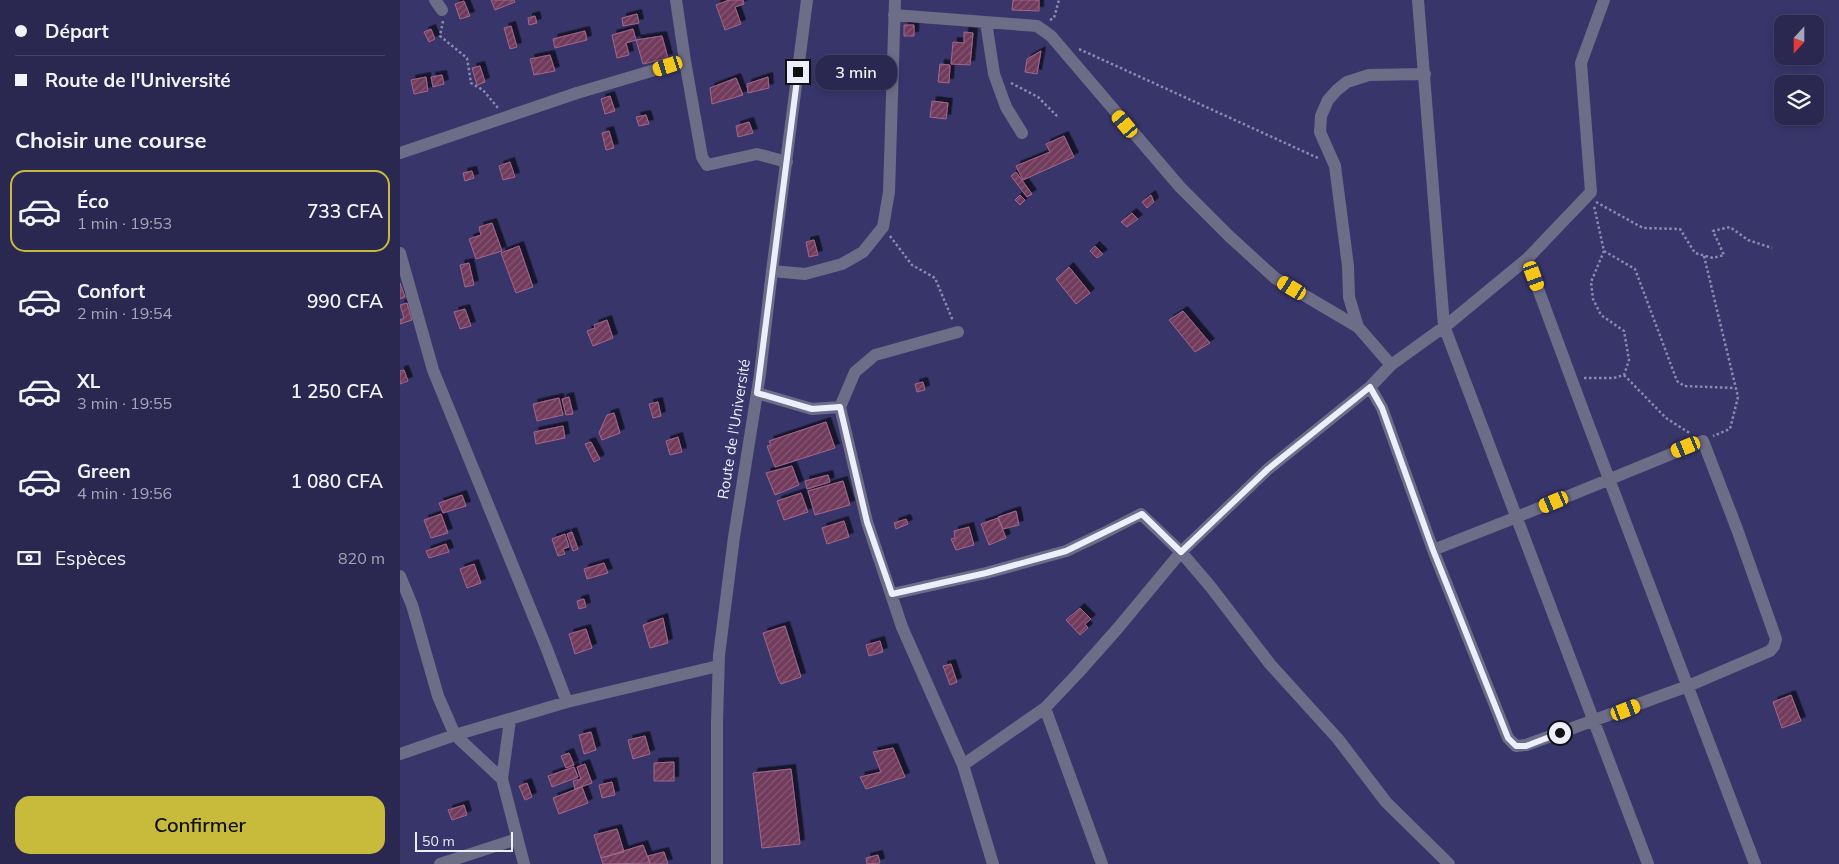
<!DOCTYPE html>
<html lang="fr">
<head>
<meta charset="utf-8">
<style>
  body { margin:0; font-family:Mulish,sans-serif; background:#323057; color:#f1f3f6; height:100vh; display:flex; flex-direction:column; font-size:19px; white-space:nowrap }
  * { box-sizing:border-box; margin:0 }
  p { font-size:16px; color:#a5a6b7 }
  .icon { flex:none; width:28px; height:28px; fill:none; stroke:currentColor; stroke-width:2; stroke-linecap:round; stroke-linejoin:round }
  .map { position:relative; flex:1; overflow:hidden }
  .drawer { display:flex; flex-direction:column; background:#2a2850; width:400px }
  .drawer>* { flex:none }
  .banner { display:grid; align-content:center; height:110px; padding:0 15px; background:#2a2850 }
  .needle { width:32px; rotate:201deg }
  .controls { position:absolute; left:1374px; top:15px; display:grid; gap:10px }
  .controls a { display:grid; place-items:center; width:50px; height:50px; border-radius:10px; background:#2a2850; box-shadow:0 2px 8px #0003,0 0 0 1px #464467; font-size:25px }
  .scale { position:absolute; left:15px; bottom:12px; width:98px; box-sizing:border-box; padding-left:5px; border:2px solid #edeefc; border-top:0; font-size:14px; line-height:18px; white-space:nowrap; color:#edeefc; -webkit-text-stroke:4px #38356b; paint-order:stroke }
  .end { position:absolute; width:22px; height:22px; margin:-11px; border:6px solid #edeefc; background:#111; box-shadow:0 0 0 2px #111 }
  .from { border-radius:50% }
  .bubble { position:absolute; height:35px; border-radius:15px; background:#2a2850; box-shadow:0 2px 8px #0003,0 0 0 1px #464467; font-size:16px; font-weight:600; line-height:35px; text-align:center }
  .car { position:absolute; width:15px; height:30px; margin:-15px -8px; border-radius:6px; box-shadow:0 0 4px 1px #0007; background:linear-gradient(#f5c518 24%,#345 0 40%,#f5c518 0 76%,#345 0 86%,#f5c518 0) }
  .banner b { display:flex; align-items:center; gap:18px; height:48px; font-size:19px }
  .banner b+b { border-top:1px solid #464467 }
  .banner i { width:12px; height:12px; background:#f1f3f6 }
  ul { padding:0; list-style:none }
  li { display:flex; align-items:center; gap:15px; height:82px; margin:0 10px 8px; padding:0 5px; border:2px solid transparent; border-radius:15px }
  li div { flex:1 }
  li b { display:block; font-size:19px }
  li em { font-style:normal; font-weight:600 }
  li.active { border-color:#c8bb3b }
  li>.icon { width:45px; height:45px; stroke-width:1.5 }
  h2 { padding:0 15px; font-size:22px; line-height:60px }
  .pay { display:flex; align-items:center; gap:12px; height:55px; padding:0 15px; font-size:19px }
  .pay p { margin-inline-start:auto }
  .button { display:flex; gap:10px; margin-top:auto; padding:10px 15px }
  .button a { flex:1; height:58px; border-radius:15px; background:#c8bb3b; color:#111; font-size:20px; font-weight:600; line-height:58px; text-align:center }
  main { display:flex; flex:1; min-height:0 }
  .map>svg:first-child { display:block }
  .building { fill:url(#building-hatch); stroke:#a2678a; filter:url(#shadow) }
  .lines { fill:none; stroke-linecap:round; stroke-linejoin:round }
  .path { stroke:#8b8aae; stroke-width:2.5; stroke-dasharray:2.5 2.5; stroke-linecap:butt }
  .minor { stroke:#6d6d87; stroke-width:12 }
  .tertiary { stroke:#6d6d87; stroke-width:12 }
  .route { stroke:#edeefc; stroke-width:6 }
  .labels { text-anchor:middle; stroke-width:4.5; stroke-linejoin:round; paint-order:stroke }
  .street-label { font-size:15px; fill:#edeefc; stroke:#38356b }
</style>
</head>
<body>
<main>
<section class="drawer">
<div class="banner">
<b><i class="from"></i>Départ</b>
<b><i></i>Route de l'Université</b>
</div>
<h2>Choisir une course</h2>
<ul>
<li class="active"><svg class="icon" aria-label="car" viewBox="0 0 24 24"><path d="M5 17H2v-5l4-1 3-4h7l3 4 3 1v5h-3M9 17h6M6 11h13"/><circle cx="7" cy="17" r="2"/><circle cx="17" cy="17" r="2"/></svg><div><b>Éco</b><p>1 min · 19:53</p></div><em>733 CFA</em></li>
<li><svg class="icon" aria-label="car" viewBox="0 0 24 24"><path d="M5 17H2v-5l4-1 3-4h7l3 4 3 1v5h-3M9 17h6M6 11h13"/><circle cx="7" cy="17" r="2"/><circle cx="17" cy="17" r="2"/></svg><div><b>Confort</b><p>2 min · 19:54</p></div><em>990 CFA</em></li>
<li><svg class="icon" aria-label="car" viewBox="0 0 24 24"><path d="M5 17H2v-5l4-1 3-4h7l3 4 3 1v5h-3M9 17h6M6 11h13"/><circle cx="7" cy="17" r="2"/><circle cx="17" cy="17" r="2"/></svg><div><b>XL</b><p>3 min · 19:55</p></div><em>1 250 CFA</em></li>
<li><svg class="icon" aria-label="car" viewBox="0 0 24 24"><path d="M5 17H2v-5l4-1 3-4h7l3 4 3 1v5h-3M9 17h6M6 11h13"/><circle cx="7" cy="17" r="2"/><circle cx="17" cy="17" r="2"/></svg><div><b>Green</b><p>4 min · 19:56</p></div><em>1 080 CFA</em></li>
</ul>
<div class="pay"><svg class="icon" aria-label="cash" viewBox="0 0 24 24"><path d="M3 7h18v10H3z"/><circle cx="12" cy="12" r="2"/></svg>Espèces<p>820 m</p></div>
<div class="button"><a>Confirmer</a></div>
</section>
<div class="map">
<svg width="1439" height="864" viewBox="0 0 1439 864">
  <defs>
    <pattern id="building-hatch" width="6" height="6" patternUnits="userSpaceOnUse" patternTransform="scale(1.25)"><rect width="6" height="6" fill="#713a5c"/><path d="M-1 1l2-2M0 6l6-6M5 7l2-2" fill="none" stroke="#865774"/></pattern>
    <filter id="shadow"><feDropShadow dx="4.5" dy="-4.5" stdDeviation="0" flood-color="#0009"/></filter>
  </defs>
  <rect width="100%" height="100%" fill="#38356b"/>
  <path class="building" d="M91,0H114L115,2L95,10Z
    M329,0H343L344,4L335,7L341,24L325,30L316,5Z
    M613,0H639V11L612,10Z
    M64,1L70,16L60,19L55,4Z
    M237,14L239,23L223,26L222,18Z
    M135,16L137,23L129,25L128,18Z
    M504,25H514V36H504Z
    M111,26L117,47L110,49L104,28Z
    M31,29L35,39L29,42L24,32Z
    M233,29L236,40L226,43L229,55L217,58L212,35Z
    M185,31L187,40L155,48L153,39Z
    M564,32L573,33L570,65L551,64L553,42L564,43Z
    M262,36L268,58L243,64L236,40Z
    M641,51L637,74L625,72L627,59Z
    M150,55L155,71L134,75L130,59Z
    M540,64L550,65L549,83L538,82Z
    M80,66L85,82L77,85L72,68Z
    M42,75L44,84L33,87L31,77Z
    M26,77L28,91L14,94L11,80Z
    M368,77L369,88L348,93L347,84Z
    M336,78L343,95L312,104L310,88Z
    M210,96L215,111L205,114L201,99Z
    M532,101L548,103L546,119L530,117Z
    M246,115L249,124L239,126L236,117Z
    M349,122L353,133L338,137L336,126Z
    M209,131L214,148L206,150L202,133Z
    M664,136L674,157L623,180L616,166L650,152L646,144Z
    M110,162L115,177L103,180L99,166Z
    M72,171L74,178L65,181L63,173Z
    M616,172L632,194L627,197L611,176Z
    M620,195L625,200L620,205L615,200Z
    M751,195L754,202L747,208L742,202Z
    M732,213L738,219L727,227L721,222Z
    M92,223L102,251L76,259L69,239L81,235L79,227Z
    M414,240L418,255L409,257L406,242Z
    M119,246L133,287L116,293L101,253Z
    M695,246L703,254L697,258L690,251Z
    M69,263L74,285L65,287L60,265Z
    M669,267L690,293L676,304L656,279Z
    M0,283L5,297L0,299Z
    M7,303L12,320L0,324V320L4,318L0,305Z
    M65,309L71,326L60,329L54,312Z
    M783,311L810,343L795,352L769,320Z
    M207,320L213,338L193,346L187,331L195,328L194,325Z
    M4,370L8,381L0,384V371Z
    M523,382L525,390L517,392L515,384Z
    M169,397L173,414L166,415L162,399Z
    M159,398L163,415L137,421L133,404Z
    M258,402L261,416L253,418L249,404Z
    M214,413L220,433L202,440L199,433L207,415Z
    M426,422L435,448L375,467L367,446L371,445L369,441Z
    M163,426L165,438L136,444L134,432Z
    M278,437L282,452L270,455L266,441Z
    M191,442L200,459L194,462L185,444Z
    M392,466L399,485L375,495L366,473Z
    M428,475L430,482L407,489L405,481Z
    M443,481L450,505L415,515L408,491Z
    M401,493L408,512L384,520L377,501Z
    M62,495L66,506L43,513L39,503Z
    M616,511L619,525L603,529L598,517Z
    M41,514L48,533L31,538L24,520Z
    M598,518L606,538L589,545L581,524Z
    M506,519L508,524L496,529L494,523Z
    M444,521L449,537L427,544L422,528Z
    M569,527L574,545L556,550L551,539L555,538L554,531Z
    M172,532L178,549L173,551L167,534Z
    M165,534L169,547L163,549L165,554L158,556L152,539Z
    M46,544L49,552L29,558L26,551Z
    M204,563L208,573L187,579L184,569Z
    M74,564L81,583L67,588L60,569Z
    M184,599L186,607L179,609L177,601Z
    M680,608L691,619L685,624L688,628L680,635L666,620Z
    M263,618L268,643L250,648L243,625Z
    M385,626L401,677L381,684L378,679L363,633Z
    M186,629L192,648L175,654L169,634Z
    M480,641L483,652L469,656L466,645Z
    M551,664L557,682L550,685L543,666Z
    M1391,695L1401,721L1382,728L1373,702Z
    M191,732L196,750L184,754L179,735Z
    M245,736L250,754L233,759L228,740Z
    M493,748L505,777L466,789L460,777L481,772L473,752Z
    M169,753L174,765L166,768L161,756Z
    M274,762V781H254V763Z
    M185,764L192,783L175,789L173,781L181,779L177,767Z
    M174,767L178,777L152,787L148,776Z
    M391,769L400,844L362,848L353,773Z
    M212,782L215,795L202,798L199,785Z
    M127,783L132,797L125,800L119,786Z
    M182,787L188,803L159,814L153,798Z
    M64,805L67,815L52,820L48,810Z
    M217,829L224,852L201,858L194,835Z
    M243,845L250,863L203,864L201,858Z
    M264,852L268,864H250L248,856Z
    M478,855L480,863L467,864L466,858Z"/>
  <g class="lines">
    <path class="path" d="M650,20L654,18L659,0
      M43,21L40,36L67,58L71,83L83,90L98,108
      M679,49L918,158
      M611,83L638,97L659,118
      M1196,202L1243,228L1280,229L1295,253L1313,258L1324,255L1313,231L1330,227L1348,240L1372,248
      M490,236L512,265L535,278L553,321
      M1204,251L1235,269L1277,381L1284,386L1335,388
      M1304,256L1338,397L1330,429L1313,436
      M1224,375L1266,418L1291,434
      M1184,378H1214L1224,375L1229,360L1224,331L1201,315L1193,299L1191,282L1204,251L1194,206"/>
    <path class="minor" d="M35,0L42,10
      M276,0L285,61L302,157L307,165L357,154L387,162
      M1018,0L1044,326L1248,864
      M494,15L637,26L651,36L780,187L829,236L875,278L958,327L991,365
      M586,22L594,74L606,107L622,133
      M0,153L177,93L285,61
      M0,253L33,370L146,647L167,702
      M1127,259L1184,413L1355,864
      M372,271L405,274L442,264L463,252L483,227L489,192L495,0
      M958,327L949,297L948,266L935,166L920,132L921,116L928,100L937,90L947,82L969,75L1025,74
      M558,332L475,355L455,372L440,407L467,522L502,627L563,765L593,864
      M970,387L982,408L1033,550L1108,738L1116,746L1126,745L1288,686L1370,651L1374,646L1376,639L1337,529L1303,441L1117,517L1033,550
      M357,393L412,409L440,407
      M0,576L12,605L38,696L55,735L167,702L318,666
      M492,594L586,573L666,551L702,534L741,514L781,552L810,586L870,664L938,739L986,802L1049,864
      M645,708L702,864
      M0,754L55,735L102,779L124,864
      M563,765L645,708L679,672L718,628L781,552L868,469L970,387L991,365L1048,324L1127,259L1191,192L1181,63L1204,0
      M102,779L110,720
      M40,864L117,839"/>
    <path class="tertiary" d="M317,864V722L319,655L334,537L360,374L372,271L407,0"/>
  </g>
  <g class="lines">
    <path class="route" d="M398,72L357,393L412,409L440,407L467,522L492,594L586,573L666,551L742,514L781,552L868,469L970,387L982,408L1033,550L1108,738L1116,746H1126L1160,733"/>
  </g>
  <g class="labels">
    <g class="street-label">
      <text transform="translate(334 429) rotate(-81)" y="5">Route de l'Université</text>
    </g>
  </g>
</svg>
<div class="controls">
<a><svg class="needle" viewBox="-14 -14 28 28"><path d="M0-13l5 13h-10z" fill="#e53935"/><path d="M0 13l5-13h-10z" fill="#a5a6b7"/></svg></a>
<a><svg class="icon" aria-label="layers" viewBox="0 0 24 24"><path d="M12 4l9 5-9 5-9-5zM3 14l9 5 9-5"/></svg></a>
</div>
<div class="scale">50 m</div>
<i class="end from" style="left:1160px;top:733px"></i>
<i class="end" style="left:398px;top:72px"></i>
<div class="bubble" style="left:415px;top:55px;width:82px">3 min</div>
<i class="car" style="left:268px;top:66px;rotate:252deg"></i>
<i class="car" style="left:725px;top:124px;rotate:320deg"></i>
<i class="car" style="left:1134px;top:276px;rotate:160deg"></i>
<i class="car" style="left:892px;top:288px;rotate:301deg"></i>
<i class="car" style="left:1286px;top:447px;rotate:248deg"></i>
<i class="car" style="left:1154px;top:502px;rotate:247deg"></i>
<i class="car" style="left:1226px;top:710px;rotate:69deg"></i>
</div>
</main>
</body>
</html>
